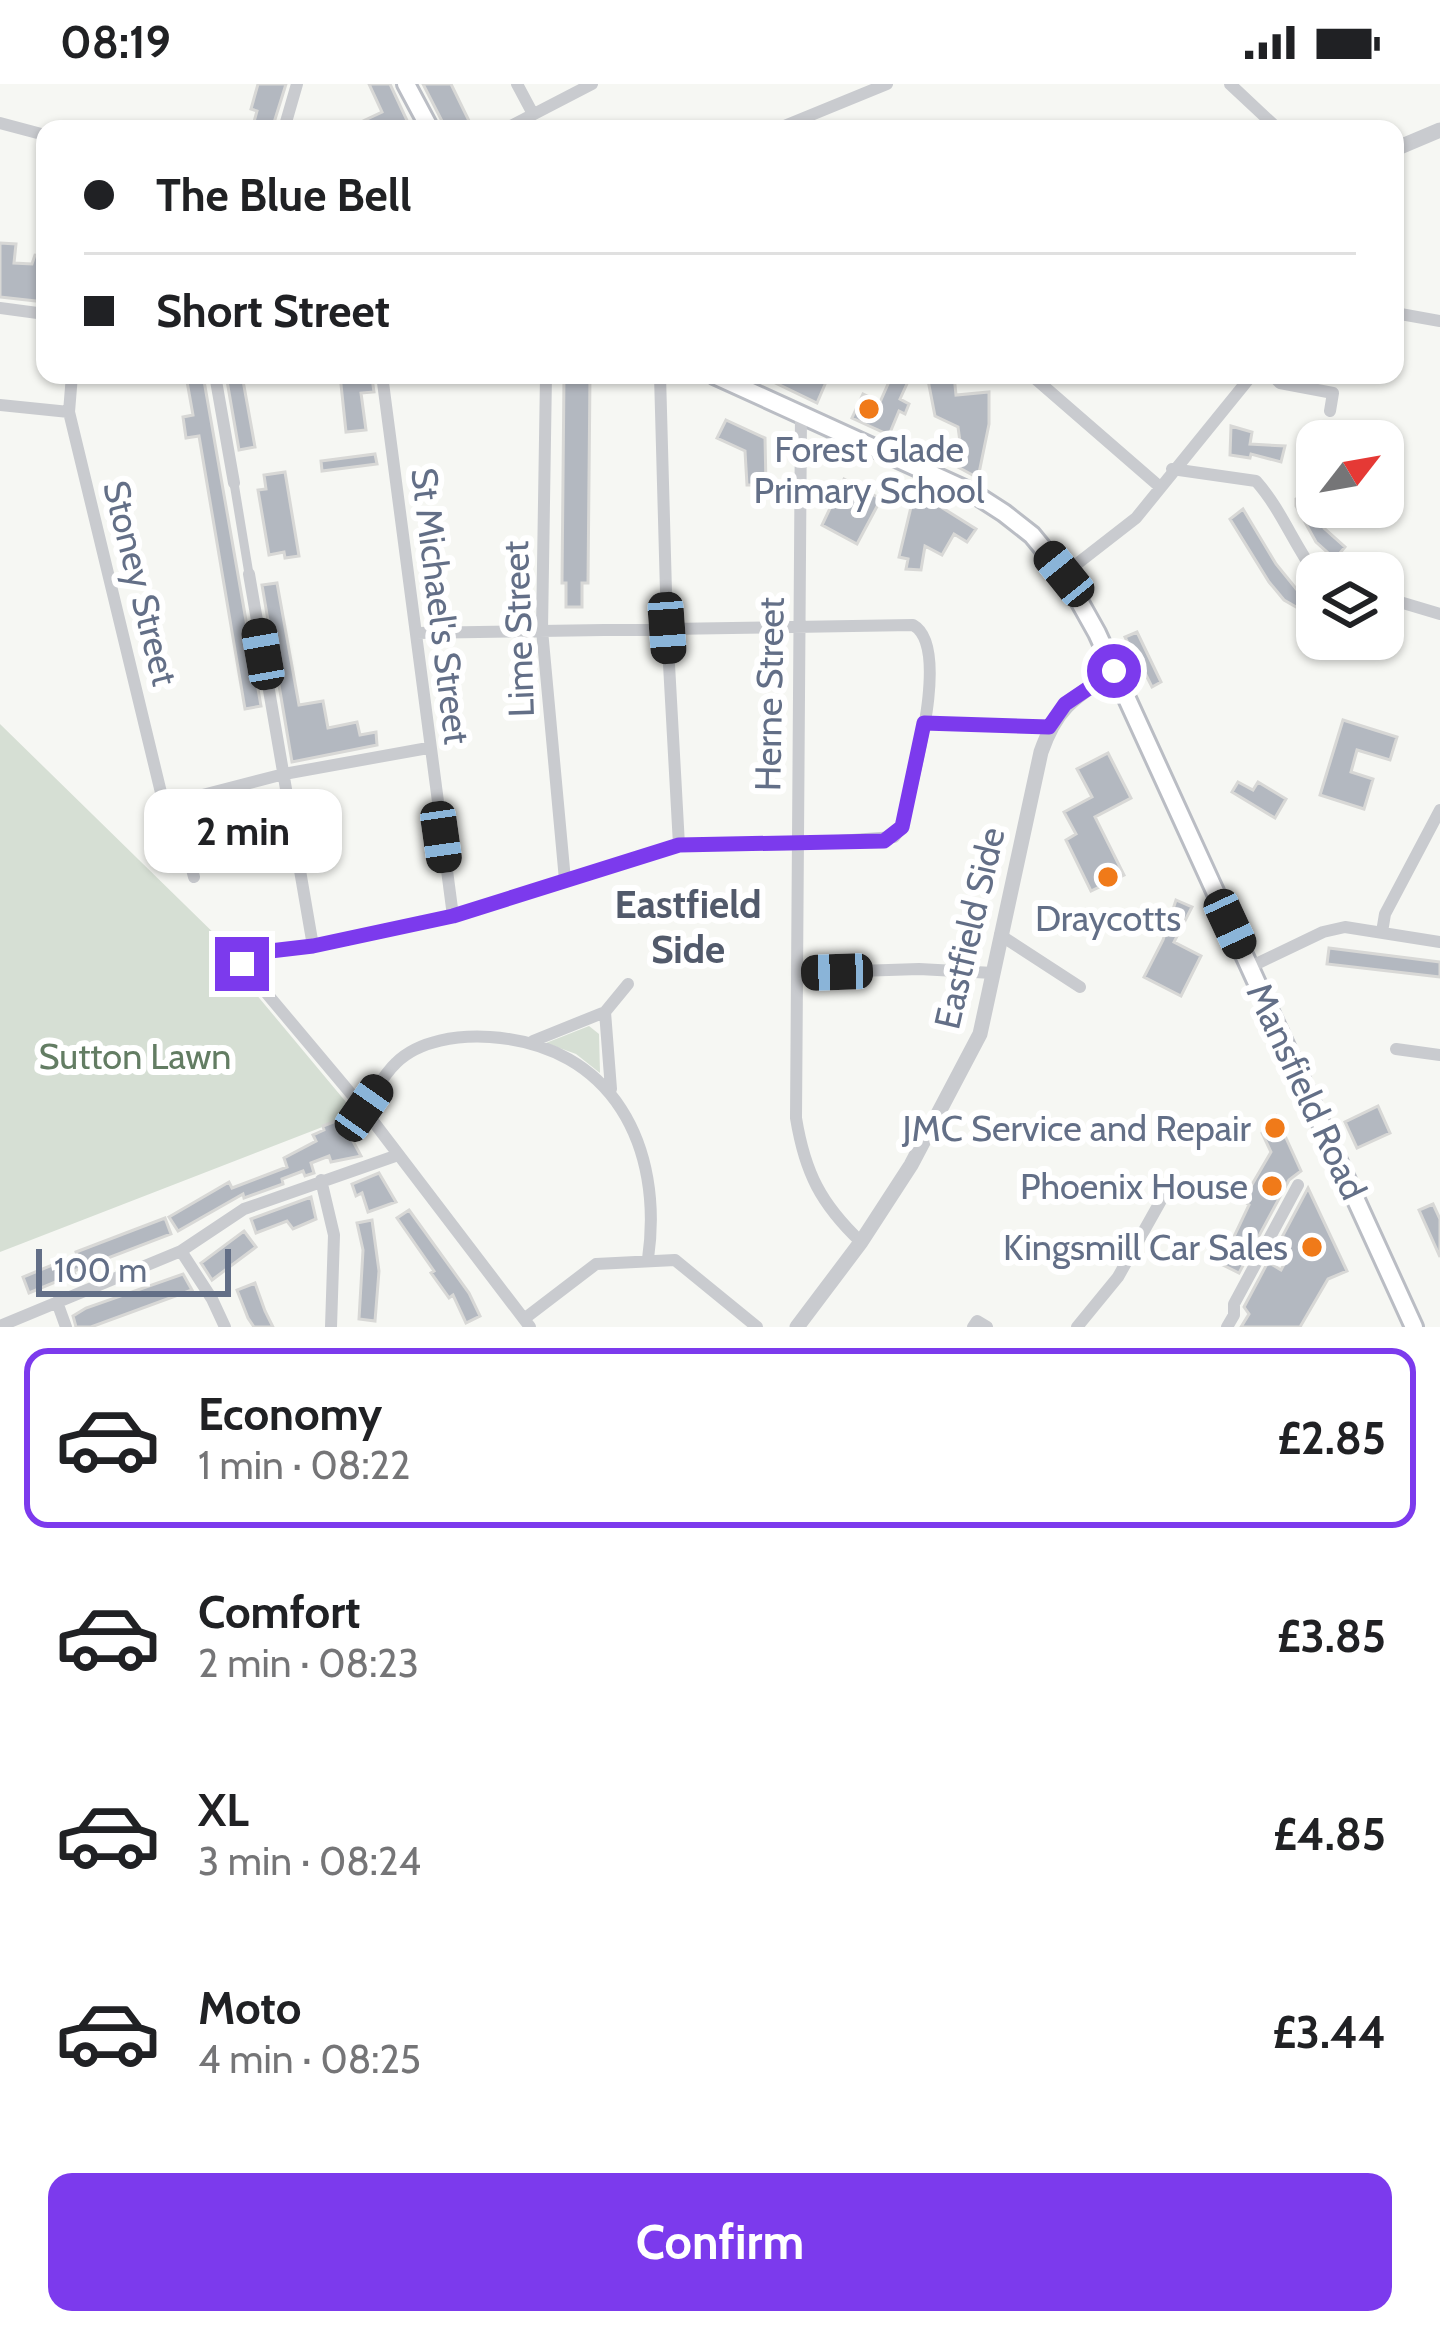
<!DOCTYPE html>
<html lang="en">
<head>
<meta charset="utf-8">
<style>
  body { margin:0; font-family:Cabin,sans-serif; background:#f6f6f6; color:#202124; height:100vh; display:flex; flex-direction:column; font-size:45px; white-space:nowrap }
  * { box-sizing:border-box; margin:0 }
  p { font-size:39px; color:#757577 }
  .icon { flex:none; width:66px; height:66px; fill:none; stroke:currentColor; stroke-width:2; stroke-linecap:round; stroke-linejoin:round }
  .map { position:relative; height:1243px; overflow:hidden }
  .sheet { display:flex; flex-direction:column; background:#fff; flex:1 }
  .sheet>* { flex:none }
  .hud { position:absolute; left:36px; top:36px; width:1368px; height:264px; border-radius:24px; box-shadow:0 3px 9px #0004; display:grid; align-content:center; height:264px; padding:0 48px; background:#fff }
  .needle { width:78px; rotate:59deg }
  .tools { position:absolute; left:1296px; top:336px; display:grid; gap:24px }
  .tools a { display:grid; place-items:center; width:108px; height:108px; border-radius:24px; background:#fff; box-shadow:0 3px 9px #0004; font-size:60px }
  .scale { position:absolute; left:36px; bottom:30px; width:195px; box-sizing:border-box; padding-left:12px; border:6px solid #636f87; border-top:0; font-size:33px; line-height:42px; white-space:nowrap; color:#636f87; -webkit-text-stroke:9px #fff; paint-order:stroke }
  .end { position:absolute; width:54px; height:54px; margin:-27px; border:15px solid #7c3aed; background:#fff; box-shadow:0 0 0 6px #fff }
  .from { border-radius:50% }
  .bubble { position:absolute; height:84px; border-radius:24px; background:#fff; box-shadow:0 3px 9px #0004; font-size:39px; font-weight:700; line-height:84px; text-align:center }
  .car { position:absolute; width:36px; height:72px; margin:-36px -18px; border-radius:15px; box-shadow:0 0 9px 3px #0007; background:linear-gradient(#222 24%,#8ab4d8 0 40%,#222 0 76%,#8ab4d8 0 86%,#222 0) }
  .hud b { display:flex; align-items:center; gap:42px; height:114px; font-size:45px }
  .hud b+b { border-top:3px solid #e0e0e0 }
  .hud i { width:30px; height:30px; background:#202124 }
  ul { padding:21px 0 0; list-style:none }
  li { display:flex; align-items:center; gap:36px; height:180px; margin:0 24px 18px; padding:0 24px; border:6px solid transparent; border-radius:24px }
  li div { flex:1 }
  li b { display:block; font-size:45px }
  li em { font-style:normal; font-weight:700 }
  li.selected { border-color:#7c3aed }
  li>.icon { width:108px; height:108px; stroke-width:1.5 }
  .action { display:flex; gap:24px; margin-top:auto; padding:24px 48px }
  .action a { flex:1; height:138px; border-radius:24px; background:#7c3aed; color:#fff; font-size:48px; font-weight:700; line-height:138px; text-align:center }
  .status { display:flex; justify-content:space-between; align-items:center; height:84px; padding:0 60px; background:#fff; direction:ltr }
  .status svg { height:33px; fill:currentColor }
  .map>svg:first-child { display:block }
  .green { fill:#d6dfd4 }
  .building { fill:#b3b8c0; stroke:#d8d8d6; stroke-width:3 }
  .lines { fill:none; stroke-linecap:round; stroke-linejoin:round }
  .secondary-casing { stroke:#babdc4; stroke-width:22 }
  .pedestrian { stroke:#c9cbcf; stroke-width:9 }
  .minor { stroke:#c9cbcf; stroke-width:12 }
  .tertiary { stroke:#c9cbcf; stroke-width:15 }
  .secondary { stroke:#fff; stroke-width:16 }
  .route { stroke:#7c3aed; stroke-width:15 }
  .poi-dot { fill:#f07a19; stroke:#fff; stroke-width:4.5 }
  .labels { text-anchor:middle; stroke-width:12; stroke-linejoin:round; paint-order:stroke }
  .poi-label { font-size:36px; fill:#636f87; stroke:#fff; text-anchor:end }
  .street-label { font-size:36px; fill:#636f87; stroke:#fff }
  .park-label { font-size:36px; fill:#637d63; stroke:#fff }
  .neighbourhood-label { font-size:39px; font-weight:bold; fill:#525a6b; stroke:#fff }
</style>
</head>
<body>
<div class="status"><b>08:19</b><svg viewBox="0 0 49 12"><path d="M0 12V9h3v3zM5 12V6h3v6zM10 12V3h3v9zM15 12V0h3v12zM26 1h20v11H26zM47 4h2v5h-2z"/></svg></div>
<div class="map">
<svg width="1440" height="1243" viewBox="0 0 1440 1243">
  <rect width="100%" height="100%" fill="#f6f7f3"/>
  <path class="green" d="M0,640L230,865L225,873L356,1030L0,1168Z
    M589,942L599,950L600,989L576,970L546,959Z"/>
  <path class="building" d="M258,0H286L272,45H252L257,27L251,25Z
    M369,0H390L411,45H346L382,28Z
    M423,0H451L473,45H446Z
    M0,159L16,160L14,179L32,180L35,171L44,172L45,218L0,213Z
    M203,291L261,622L245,625L199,352L186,354L183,333L193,331L186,292Z
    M226,291H242L255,363L239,366Z
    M340,291L372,294L374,308L361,309L366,346L346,348Z
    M564,291H590L588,499H582V523H566V499H562Z
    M829,291L817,319L761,292V291Z
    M892,291H911L900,315L909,320L905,330L899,327L889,351L852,334L863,310L880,318Z
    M927,291H954L956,311L989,308V340L978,394L956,382L962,372L958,343L935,332Z
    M726,336L765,354L766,401H747L745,367L717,354Z
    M1231,342L1252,348L1250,360L1285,362L1281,378L1251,370L1250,374L1230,371Z
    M375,370L377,380L322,387L321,377Z
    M285,388L299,472L285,474L284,468L269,471L258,406L266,405L264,391Z
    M844,395L881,415L857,460L822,441Z
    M1309,409L1324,444L1345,463L1335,475L1316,458L1296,422V415Z
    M900,410L933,418L976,445L967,458L954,450L942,471L925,462L921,486L906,485L908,475L899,473L911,423L899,419Z
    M1243,425L1276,480L1298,507L1317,518V535L1284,516L1269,498L1230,435Z
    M277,499L299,621L323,617L328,644L357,638L360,651L376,648L377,661L292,678L262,501Z
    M1137,548L1161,598L1152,603L1146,591L1136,596L1125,571L1132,568L1125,553Z
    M1343,636L1397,653L1390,676L1357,666L1351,688L1373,695L1364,725L1320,711Z
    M1108,669L1131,714L1095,733L1124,791L1091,807L1066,756L1076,750L1064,728L1092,713L1077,685Z
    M1238,698L1253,706L1258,698L1286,715L1275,734L1232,708Z
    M1176,816L1192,823L1174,858L1201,872L1181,912L1144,893L1163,856Z
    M1329,864L1440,878V893L1327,880Z
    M1378,1022L1390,1049L1357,1064L1345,1038Z
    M1276,1032L1301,1087L1289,1096L1239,1189L1221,1180L1249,1121L1243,1116L1271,1068L1262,1049Z
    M341,1035L361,1072L331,1078L329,1072L311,1079L314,1089L305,1092L303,1087L282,1095L283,1100L244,1114L243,1110L178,1147L169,1133L229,1098L232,1104L287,1083L284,1074L316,1057L313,1051L324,1046L323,1042Z
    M379,1089L396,1118L368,1128L362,1109L356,1112L352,1100Z
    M1308,1104L1347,1187L1328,1195L1300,1243H1241L1249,1230L1244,1223L1268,1178L1281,1186L1289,1171L1281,1155Z
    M311,1113L316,1135L293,1145L287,1137L256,1149L251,1135Z
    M1433,1120L1440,1135V1173L1419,1126Z
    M409,1126L469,1209L480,1232L466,1239L453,1211L449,1214L431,1189L434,1187L397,1134Z
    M165,1134L171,1150L74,1187L75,1190L29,1209L23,1193L77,1171L76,1168Z
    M372,1136L379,1187L375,1237L359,1235L363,1166L357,1139Z
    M244,1147L256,1163L212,1196L201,1179Z
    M183,1190L192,1206L91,1243H76L73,1232L86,1224Z
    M255,1199L265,1227L273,1243H254L248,1234L237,1206Z"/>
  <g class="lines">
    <defs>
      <path id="secondary" d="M406,0L430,45
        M714,291L973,409L1004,429L1032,451L1064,490L1097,549L1414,1243"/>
    </defs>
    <use href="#secondary" class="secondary-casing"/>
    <path class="pedestrian" d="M234,399L249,490"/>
    <path class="minor" d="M517,0L533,30
      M1230,0L1278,45
      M0,39L45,51
      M284,45L297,0
      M505,45L592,0
      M777,45L887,0
      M0,224L45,230
      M1395,229L1440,237
      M72,291L69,328L164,721L284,690L428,664
      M215,291L234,399
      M382,291L453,832
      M546,291L542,546L565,796
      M660,291L667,544L679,761
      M1031,291L1160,403
      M1272,291L1280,299L1333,309L1330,327
      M0,321L69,328
      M801,331L796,1034C805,1089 821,1120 861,1158
      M1172,385L1256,397C1281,425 1294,461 1317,492
      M249,490L313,862
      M1064,490L1136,434L1252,291
      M1383,513L1440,530
      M416,549L913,541C953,563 910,703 902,743L894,753L797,760L679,761L453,832L313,862L253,869L242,880L363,1024L530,1243
      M924,639L1049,643
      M175,719L194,793
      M1382,848L1385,830L1440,726
      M1000,851L1080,903
      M1250,883L1323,848L1345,843L1440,858
      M797,889L919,885L993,889
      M605,928L611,1005
      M533,957L605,928L628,900
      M1396,965L1440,971
      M363,1024C374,1010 383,991 396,979C419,956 459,951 490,953C613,961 664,1063 648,1175
      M321,1096L334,1151L331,1243
      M181,1167L212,1215L225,1243
      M57,1218L66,1243
      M524,1235L596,1180L675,1176L757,1243
      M0,1242L181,1167L244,1125L398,1071
      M973,1243L977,1237L987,1243
      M1077,1243L1118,1193L1164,1111
      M1227,1243L1234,1231V1220L1298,1101"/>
    <path class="tertiary" d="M1395,65L1440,46
      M797,1243L861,1158L911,1081L980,950L1041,668C1057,622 1075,613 1115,587"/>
    <use href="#secondary" class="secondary"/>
  </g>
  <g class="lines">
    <path class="route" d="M242,880L253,869L313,862L453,832L679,761L884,757L902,743L924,639L1049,643L1065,620L1114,587"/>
  </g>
  <g class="poi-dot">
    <circle cx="869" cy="325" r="12"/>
    <circle cx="1108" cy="793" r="12"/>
    <circle cx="1275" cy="1044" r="12"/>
    <circle cx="1272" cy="1102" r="12"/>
    <circle cx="1312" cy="1163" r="12"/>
  </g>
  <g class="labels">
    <g class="poi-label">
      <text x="869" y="378" text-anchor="middle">Forest Glade<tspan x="869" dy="41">Primary School</tspan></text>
      <text x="1108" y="847" text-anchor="middle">Draycotts</text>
      <text x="1251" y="1057">JMC Service and Repair</text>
      <text x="1248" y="1115">Phoenix House</text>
      <text x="1288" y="1176">Kingsmill Car Sales</text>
    </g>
    <g class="street-label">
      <text transform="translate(141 499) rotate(76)" y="13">Stoney Street</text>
      <text transform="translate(441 522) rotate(83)" y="13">St Michael's Street</text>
      <text transform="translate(518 545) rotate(-92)" y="13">Lime Street</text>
      <text transform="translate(769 610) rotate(-89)" y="13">Herne Street</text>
      <text transform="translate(969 844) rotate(-77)" y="13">Eastfield Side</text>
      <text transform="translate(1307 1007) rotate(65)" y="13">Mansfield Road</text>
    </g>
    <g class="park-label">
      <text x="135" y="985">Sutton Lawn</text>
    </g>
    <g class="neighbourhood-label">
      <text x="688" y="834">Eastfield<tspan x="688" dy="45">Side</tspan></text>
    </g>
  </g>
</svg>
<div class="tools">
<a><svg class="needle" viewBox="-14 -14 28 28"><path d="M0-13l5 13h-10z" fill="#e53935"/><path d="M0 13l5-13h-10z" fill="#757577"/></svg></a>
<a><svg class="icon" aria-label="layers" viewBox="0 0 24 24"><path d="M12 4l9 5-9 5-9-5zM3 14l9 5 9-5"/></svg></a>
</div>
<div class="scale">100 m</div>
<i class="end from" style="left:1114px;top:587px"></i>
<i class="end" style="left:242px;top:880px"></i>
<div class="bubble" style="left:144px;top:705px;width:198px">2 min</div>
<i class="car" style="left:1064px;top:490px;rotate:321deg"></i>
<i class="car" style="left:667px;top:544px;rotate:176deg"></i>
<i class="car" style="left:263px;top:570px;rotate:350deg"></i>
<i class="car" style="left:441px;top:753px;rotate:172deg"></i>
<i class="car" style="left:1230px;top:840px;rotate:155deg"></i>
<i class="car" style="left:837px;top:888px;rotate:268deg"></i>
<i class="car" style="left:364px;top:1024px;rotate:35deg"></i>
<div class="hud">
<b><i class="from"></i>The Blue Bell</b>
<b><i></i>Short Street</b>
</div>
</div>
<section class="sheet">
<ul>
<li class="selected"><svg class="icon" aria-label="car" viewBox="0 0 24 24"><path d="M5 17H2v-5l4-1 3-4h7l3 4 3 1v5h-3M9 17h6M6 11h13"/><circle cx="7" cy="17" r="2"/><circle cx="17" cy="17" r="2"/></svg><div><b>Economy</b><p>1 min · 08:22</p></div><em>£2.85</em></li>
<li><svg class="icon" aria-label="car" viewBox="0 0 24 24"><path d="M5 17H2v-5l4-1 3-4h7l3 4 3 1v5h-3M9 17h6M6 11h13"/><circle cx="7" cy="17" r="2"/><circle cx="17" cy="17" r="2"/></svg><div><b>Comfort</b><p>2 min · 08:23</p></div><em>£3.85</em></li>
<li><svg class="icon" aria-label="car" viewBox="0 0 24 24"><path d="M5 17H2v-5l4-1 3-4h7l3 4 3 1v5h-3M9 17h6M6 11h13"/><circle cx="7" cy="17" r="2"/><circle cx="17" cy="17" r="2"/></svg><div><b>XL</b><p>3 min · 08:24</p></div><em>£4.85</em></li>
<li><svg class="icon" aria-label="car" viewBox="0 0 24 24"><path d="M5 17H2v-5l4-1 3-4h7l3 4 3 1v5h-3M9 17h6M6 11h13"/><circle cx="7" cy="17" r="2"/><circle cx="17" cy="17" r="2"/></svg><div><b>Moto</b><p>4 min · 08:25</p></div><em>£3.44</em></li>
</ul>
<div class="action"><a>Confirm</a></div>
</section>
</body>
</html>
